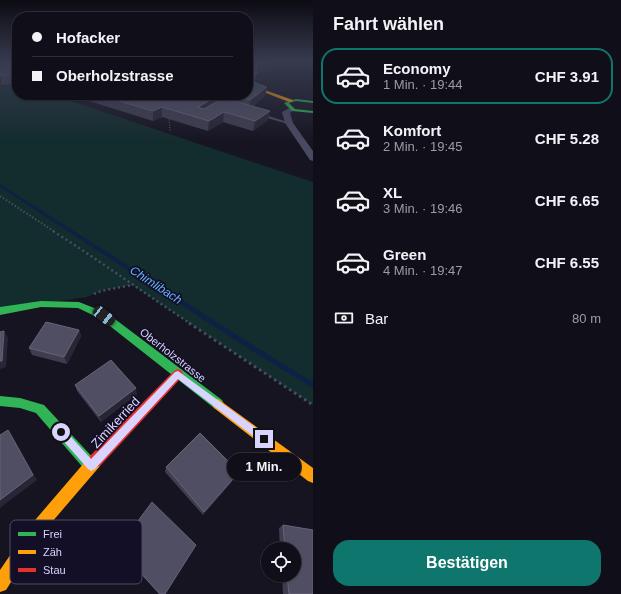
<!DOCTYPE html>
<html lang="de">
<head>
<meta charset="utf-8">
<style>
  body { margin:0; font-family:Helvetica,sans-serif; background:#191822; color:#f1f3f6; height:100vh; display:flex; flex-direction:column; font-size:15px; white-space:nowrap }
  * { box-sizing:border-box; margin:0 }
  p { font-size:13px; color:#9c9ca2 }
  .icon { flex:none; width:22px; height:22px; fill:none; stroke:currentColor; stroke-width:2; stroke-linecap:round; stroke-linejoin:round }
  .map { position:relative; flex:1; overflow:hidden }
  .panel { display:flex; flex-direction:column; background:#100f19; width:308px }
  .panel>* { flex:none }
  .hud { position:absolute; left:12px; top:12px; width:241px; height:88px; border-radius:16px; box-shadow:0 1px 3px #0004,0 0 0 1px #302f38; display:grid; align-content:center; height:88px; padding:0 20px; background:#100f19 }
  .buttons { position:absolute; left:261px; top:542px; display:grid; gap:8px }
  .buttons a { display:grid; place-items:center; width:40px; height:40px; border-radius:50%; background:#100f19; box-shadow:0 1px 3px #0004,0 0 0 1px #302f38; font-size:20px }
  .end { position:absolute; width:18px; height:18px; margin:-9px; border:5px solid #d9d4ff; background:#111; box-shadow:0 0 0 2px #111 }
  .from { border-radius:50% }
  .bubble { position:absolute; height:28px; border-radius:14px; background:#100f19; box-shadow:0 1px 3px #0004,0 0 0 1px #302f38; font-size:13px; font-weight:700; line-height:28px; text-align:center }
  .car { position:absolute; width:12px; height:24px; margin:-12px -6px; border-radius:5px; box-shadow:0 0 3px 1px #0007; background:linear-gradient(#222 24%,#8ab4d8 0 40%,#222 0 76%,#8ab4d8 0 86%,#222 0) }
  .hud b { display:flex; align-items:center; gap:14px; height:38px; font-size:15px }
  .hud b+b { border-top:1px solid #302f38 }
  .hud i { width:10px; height:10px; background:#f1f3f6 }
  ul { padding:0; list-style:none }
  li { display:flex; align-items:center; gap:12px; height:56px; margin:0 8px 6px; padding:0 12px; border:2px solid transparent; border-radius:16px }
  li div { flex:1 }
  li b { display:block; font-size:15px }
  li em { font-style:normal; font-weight:700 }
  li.active { border-color:#0f766e }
  li>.icon { width:36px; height:36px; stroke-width:1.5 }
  h2 { padding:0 20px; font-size:18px; line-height:48px }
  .pay { display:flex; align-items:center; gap:10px; height:44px; padding:0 20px; font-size:15px }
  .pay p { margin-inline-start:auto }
  .action { display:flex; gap:8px; margin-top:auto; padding:8px 20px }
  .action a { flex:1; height:46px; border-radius:16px; background:#0f766e; color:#fff; font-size:16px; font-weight:700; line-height:46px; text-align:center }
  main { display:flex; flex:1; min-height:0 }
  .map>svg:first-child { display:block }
  .green { fill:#132c2d }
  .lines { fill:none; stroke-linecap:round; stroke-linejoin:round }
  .stream { fill:#0d2144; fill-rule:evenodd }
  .path-far4 { stroke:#44505f; stroke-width:1; stroke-dasharray:1 1.5; stroke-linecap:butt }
  .path-far3 { stroke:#44505f; stroke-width:1.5; stroke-dasharray:1 1.5; stroke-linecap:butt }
  .path-far2 { stroke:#44505f; stroke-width:2; stroke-dasharray:1.5 2; stroke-linecap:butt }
  .path-far1 { stroke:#44505f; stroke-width:2.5; stroke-dasharray:2 3; stroke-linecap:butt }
  .path { stroke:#44505f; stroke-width:3; stroke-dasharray:2.5 3.5; stroke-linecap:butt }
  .lane { fill:#4a4962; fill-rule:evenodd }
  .street { fill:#4a4962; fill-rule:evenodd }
  .fast { fill:#30b455; fill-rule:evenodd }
  .slow { fill:#ff9f0a; fill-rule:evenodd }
  .jam { fill:#e5322d; fill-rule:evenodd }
  .wall { fill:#403d50 }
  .shaded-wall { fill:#282635 }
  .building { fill:#504e63; stroke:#66637b }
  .route { fill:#d9d4ff }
  .labels { text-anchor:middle; stroke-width:3.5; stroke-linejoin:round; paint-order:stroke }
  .street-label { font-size:11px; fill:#d9d4ff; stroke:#130f26 }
  .water-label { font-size:12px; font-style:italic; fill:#62b6ff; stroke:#130f26 }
  .near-street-label { font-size:13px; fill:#d9d4ff; stroke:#130f26 }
  .key { fill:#130f26; stroke:#4e4a67; stroke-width:1 }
  .key-label { font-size:11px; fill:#d9d4ff }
</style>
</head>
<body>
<main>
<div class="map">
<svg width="313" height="594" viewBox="0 0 313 594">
  <rect width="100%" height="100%" fill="#161421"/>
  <path class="green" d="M17,85V95H53L313,182V405L132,285L101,291L87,297L0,310V86Z"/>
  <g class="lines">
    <path class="stream" d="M0,184L256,347L313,382V388L252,351L0,187Z"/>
    <path class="path-far4" d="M0,85L17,84"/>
    <path class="path-far3" d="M169,117L170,132"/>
    <path class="path-far2" d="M0,196L55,232"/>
    <path class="path-far1" d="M53,231C100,261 144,293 191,324
      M94,294L101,291L132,285"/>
    <path class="path" d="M189,323L313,405"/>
    <path class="lane" d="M260,114H262L291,123L288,124L260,116Z"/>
    <path class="street" d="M291,107L295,109L290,113L293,123L313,151V161L310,160L285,123L282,112Z"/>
    <path class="fast" d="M296,99L313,101V103L296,101L289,103L295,109L313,111V113L292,111L284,103Z
      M41,301L79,302L107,313L222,400L224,404L222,408L218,409L214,408L101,319L78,308L41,307L0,315V307Z
      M0,396L20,398L44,405L96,461L97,466L96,471L91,472L86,471L36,413L20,408L0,406Z"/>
    <path class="slow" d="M248,84L293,100V101L289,102L248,86Z
      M218,399L313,468V483L308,481L214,408L212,404L214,400Z
      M95,455L100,456L101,461L100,466L40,536L6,590L0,592V570L30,526L90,456Z"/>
    <path class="jam" d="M178,369L182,371L183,374L182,377L100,466L95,467L90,466L89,461L90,456L174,371Z"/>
  </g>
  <path class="wall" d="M0,60H17V84L1,85Z
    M248,60H313V65L299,67L294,65L269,69L268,71L257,72L255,82L265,96L253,106L268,120L253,131L223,122L208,131L162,117L153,121L70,95H248Z
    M79,330L81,336L67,364L32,355L29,348Z
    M75,385L137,394L101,422L77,391Z
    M166,467L239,472L236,477L203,515L165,472Z
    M283,525L313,530V594H283L282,575H294V549H280L279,528Z
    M118,548L165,594H159L119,550Z"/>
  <path class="shaded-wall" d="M273,60H295L294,65L269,69L268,71L255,73L256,64Z
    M301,60H313V65L299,67Z
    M267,87L265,96L249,109L250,100Z
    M219,95H222L221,103L198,117V107Z
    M162,107V117L153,121V111Z
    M270,111L268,120L253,131L255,121Z
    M224,112L223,122L208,131L209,121Z
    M79,330L81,336L67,364L64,357Z
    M4,331L8,338L6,367L0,369V361Z
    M136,388L137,394L101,422L99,416Z
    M8,430L12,435L37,480L0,508V500Z
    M239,472L236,477L203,515L204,512Z"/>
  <path class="building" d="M0,60H17V75L0,76Z
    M248,60H273L269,61L270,63L256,64L257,74L249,72L248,80L267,87L250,100L230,95H248Z
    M99,95H219L198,107L204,109L223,98L270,111L255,121L224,112L209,121L162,107L153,111Z
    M46,322L79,330L64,357L29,348Z
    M4,331L2,361H0V332Z
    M111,360L136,388L99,416L75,385Z
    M8,430L33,475L0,500V435Z
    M200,433L239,472L204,512L166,467Z
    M152,502L196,545L165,594H160L118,548Z
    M283,525L313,530V594H289L287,575H294V549H285Z"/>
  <linearGradient id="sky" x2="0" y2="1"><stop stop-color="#0c0b12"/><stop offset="0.42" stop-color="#363a4e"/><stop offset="1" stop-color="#363a4e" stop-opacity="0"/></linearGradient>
  <rect width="313" height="143" fill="url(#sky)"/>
  <path class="route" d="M178,371L267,436L268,439L267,442L264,443L261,442L178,379L95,469L91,471L88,469L58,435L56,432L58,429L61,427L64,429L91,459L175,372Z"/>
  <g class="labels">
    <g class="street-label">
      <text transform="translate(173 355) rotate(38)" y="4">Oberholzstrasse</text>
    </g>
    <g class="water-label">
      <text transform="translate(156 285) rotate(33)" y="4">Chimlibach</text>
    </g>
    <g class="near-street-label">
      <text transform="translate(115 422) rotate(-47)" y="5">Zimikerried</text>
    </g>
  </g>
  <rect x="10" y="520" width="132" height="64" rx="6" class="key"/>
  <rect x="18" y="532" width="18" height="4" fill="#30b455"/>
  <rect x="18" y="550" width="18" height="4" fill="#ff9f0a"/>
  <rect x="18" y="568" width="18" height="4" fill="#e5322d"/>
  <g class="key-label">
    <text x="43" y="538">Frei</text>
    <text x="43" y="556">Zäh</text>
    <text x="43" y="574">Stau</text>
  </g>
</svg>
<div class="buttons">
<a><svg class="icon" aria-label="locate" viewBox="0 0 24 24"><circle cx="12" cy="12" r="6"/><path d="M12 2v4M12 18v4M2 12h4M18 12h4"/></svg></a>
</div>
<i class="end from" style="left:61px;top:432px"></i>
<i class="end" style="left:264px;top:439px"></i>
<div class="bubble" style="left:227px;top:453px;width:74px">1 Min.</div>
<i class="car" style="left:104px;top:316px;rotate:128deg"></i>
<div class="hud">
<b><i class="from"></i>Hofacker</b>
<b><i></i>Oberholzstrasse</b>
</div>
</div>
<section class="panel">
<h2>Fahrt wählen</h2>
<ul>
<li class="active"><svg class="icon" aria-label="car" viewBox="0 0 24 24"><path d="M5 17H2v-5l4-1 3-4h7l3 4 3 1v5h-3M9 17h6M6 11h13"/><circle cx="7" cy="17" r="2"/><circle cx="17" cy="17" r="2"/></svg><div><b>Economy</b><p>1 Min. · 19:44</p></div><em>CHF 3.91</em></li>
<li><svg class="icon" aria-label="car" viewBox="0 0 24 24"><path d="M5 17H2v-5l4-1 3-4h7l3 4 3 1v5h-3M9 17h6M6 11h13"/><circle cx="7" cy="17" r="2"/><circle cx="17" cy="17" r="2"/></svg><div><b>Komfort</b><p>2 Min. · 19:45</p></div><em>CHF 5.28</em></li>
<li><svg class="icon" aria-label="car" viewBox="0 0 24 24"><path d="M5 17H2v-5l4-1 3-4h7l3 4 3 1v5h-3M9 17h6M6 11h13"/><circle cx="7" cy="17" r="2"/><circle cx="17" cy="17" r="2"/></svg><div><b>XL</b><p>3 Min. · 19:46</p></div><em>CHF 6.65</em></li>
<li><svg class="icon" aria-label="car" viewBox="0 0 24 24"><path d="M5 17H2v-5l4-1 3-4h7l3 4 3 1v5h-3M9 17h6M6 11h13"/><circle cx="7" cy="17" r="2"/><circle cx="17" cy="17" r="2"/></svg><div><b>Green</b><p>4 Min. · 19:47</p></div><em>CHF 6.55</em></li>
</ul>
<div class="pay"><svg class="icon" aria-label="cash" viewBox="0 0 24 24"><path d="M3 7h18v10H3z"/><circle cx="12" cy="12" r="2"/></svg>Bar<p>80 m</p></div>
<div class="action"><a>Bestätigen</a></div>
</section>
</main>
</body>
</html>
